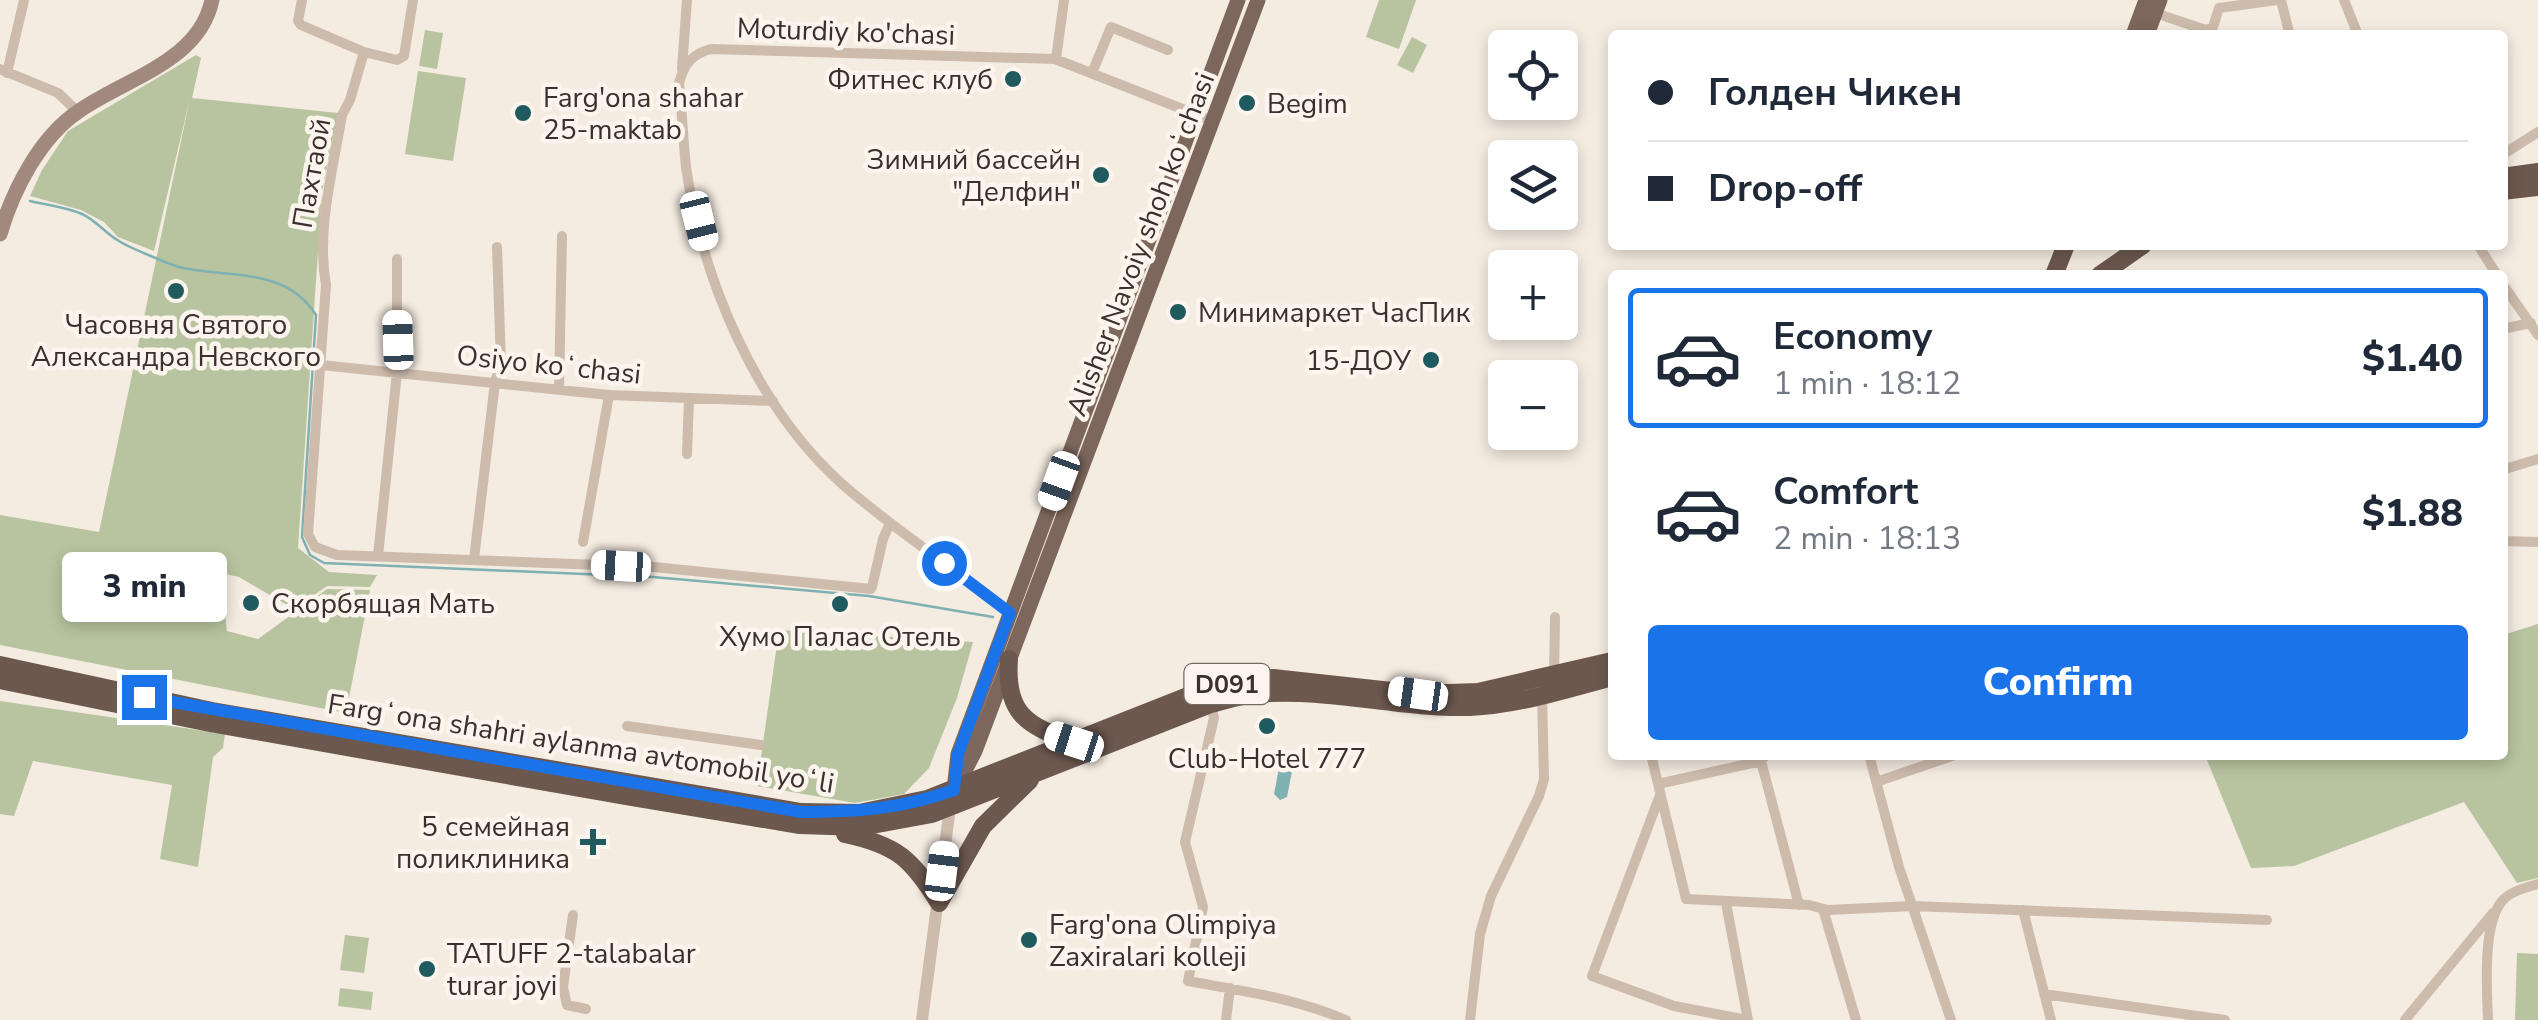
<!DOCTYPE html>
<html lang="en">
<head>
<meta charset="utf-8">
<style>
  body { margin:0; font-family:"Nunito Sans",sans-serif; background:#f2f2f3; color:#1f2937; height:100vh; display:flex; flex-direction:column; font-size:38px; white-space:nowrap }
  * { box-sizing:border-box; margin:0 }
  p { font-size:32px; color:#747a83 }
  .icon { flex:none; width:55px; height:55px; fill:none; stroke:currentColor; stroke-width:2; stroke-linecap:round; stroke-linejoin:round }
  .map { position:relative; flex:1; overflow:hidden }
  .details { position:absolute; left:1608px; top:270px; width:900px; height:490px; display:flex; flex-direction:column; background:#fff; border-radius:10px; box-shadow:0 5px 15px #0003 }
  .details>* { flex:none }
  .hud { position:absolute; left:1608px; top:30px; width:900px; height:220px; border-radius:10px; box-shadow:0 5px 15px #0003; display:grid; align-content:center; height:220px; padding:0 40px; background:#fff }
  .controls { position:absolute; left:1488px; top:30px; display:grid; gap:20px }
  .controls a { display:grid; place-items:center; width:90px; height:90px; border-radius:10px; background:#fff; box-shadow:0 5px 15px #0003; font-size:50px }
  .end { position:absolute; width:45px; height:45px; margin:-22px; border:12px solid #1a73e8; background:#fff; box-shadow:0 0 0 5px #fff }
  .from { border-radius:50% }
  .bubble { position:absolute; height:70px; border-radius:10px; background:#fff; box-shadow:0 5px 15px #0003; font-size:32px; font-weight:800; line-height:70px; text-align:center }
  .car { position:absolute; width:30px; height:60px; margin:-30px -15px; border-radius:12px; box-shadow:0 0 8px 2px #0007; background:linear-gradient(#fff 24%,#345 0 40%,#fff 0 76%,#345 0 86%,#fff 0) }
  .hud b { display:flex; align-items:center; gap:35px; height:95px; font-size:38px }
  .hud b+b { border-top:2px solid #e0e1e3 }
  .hud i { width:25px; height:25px; background:#1f2937 }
  ul { padding:18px 0 0; list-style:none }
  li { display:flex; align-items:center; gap:30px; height:140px; margin:0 20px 15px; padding:0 20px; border:5px solid transparent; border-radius:10px }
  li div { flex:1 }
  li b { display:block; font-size:38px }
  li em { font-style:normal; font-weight:800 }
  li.selected { border-color:#1a73e8 }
  li>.icon { width:90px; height:90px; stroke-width:1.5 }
  .cta { display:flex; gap:20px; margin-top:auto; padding:20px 40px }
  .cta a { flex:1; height:115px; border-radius:10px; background:#1a73e8; color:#fff; font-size:40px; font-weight:800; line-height:115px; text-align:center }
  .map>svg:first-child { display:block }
  .green { fill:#b8c4a0 }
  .water { fill:#7fb0b2 }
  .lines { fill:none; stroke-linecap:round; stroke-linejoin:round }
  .stream { stroke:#7fb0b2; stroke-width:2.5 }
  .minor { stroke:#cdbbac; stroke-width:10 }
  .tertiary { stroke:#cdbbac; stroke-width:12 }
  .secondary { stroke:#a18a7d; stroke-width:15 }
  .primary { stroke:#7d675c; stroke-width:15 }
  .trunk { stroke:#6c584f; stroke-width:18 }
  .route { stroke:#1a73e8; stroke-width:12 }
  .poi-dot { fill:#1f5a5e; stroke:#fbf5ee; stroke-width:4 }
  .labels { text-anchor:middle; stroke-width:9; stroke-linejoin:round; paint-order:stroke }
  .shield { fill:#fbf5ee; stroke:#756b66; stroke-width:2.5 }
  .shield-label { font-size:25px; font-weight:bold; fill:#3b302b }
  .street-label { font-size:28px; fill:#3b302b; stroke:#fbf5ee }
  .poi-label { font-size:28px; fill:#3b302b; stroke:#fbf5ee; text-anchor:start }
</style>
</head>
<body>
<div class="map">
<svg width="2538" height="1020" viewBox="0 0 2538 1020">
  <rect width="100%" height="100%" fill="#f4ebe1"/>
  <path class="green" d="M1379,0H1416L1399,49L1366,37Z
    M425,30L443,33L437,69L419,66Z
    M1412,37L1427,45L1413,73L1397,65Z
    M196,55L201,58L192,98L338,113L322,192L298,548L329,572L377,575L370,587L327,586L294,609L239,577L220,573L227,631L258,639L327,589L370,590L346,713L0,645V515L99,532L190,98L154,251L118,237L104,222L81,210L30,196L42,170L68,131Z
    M418,71L466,78L453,161L405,154Z
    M2538,624V878L2517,883L2464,802L2294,866L2251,868L2205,755H2502L2503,635Z
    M779,630L973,642L957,698L929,768L904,794L855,803L757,786Z
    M0,701L225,734L223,748L213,757L198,867L160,859L172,785L33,761L14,816L0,814Z
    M345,935L369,938L364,973L340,970Z
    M2517,953L2538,954V1020H2515Z
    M340,988L373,992L371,1010L338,1006Z"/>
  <path class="water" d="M1284,764L1292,771L1287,797L1280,800L1274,794L1279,768Z"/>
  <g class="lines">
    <path class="stream" d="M30,201C47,205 66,207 82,214C97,221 106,234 119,241C128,247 173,266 183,268C229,278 286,267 316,315L302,537L310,555L324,563L653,577L869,596L993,617"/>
    <path class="minor" d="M302,0L298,21L301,25L364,52L397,60L404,56L413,0
      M2281,0L2289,32
      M2344,0L2358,35
      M2155,13L2206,30L2213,27L2219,8L2277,0
      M364,52L350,100L342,115C333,171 316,229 326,285L308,534L315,547L337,555L654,567L871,589
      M1056,59L1064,0
      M0,69L58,93L77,111
      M682,69L687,0
      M7,73L24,0
      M1092,73L1111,27L1168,50
      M2502,155L2538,132
      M2478,245L2497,275
      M2502,283L2538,335
      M2502,329L2531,323
      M321,365L609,395L773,401
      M559,389L562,236
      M687,454L689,399
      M2502,470L2538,459
      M2502,541L2538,542
      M583,542L609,395
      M378,556L397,372V259
      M474,559L495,382L501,364L497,247
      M872,587L883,539L890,523
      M1010,613C955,568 894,530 841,483C755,405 702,279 686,167C683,139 682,111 679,83C684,64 692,54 711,49L1055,59L1213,121
      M1554,676L1555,617
      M1211,704L1214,718L1185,842L1203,907L1188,981C1243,991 1295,998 1346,1020
      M627,726L761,745
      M1651,755L1686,899L1809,905L1828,910L1913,906L2267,920
      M1869,755L1899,867L1951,1020
      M1761,761L1799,905
      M1876,782L1955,755
      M1658,784L1761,761L1766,755
      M1660,795L1592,976L1674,1006L1747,1020
      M1726,903L1748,1020
      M1823,909L1856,1020
      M2023,910L2051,1020
      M573,915L563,987L567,1005L586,1009
      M2044,994L2225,1020
      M1226,1020L1230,988
      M1470,1020L1480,934L1491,896L1539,796L1544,779L1542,695
      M2405,1020L2493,913
      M2488,1020C2487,991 2482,925 2502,901C2511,891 2525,888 2538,884"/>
    <path class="tertiary" d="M922,1020L950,807"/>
    <path class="secondary" d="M0,234C13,190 40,137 79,111C126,78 199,62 212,0"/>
    <path class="primary" d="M2133,35L2146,0
      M2147,35L2160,0
      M955,781L958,754L1238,0
      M953,794L975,751L1258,0"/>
    <path class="trunk" d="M2502,177L2538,172
      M2502,191L2538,187
      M2054,275L2066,245
      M2100,275L2143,245
      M1009,659C1005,713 1026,726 1074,742
      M0,665L212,711L801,812L859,813L927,799L1208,688L1240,681L1273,678L1419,694L1478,692L1612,661
      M0,680L210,723L631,797L800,825L861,827L932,814L1211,704C1226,700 1241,695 1256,694C1327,687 1399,709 1470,707C1518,705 1567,689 1612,677
      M845,834C897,845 912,859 939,903
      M939,903L983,826L1030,780"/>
  </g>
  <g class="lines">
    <path class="route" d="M144,697L801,812C857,812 901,809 954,790L958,754L1010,613L944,563"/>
  </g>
  <g class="poi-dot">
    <circle cx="1013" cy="79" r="10"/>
    <circle cx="1247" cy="103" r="10"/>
    <circle cx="523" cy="113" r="10"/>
    <circle cx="1101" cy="175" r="10"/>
    <circle cx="176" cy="291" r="10"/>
    <circle cx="1178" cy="312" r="10"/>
    <circle cx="1431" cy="360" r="10"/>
    <circle cx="251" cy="603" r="10"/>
    <circle cx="840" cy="604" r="10"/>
    <circle cx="1267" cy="726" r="10"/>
    <path d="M588 827h10v10h10v10h-10v10h-10v-10h-10v-10h10z"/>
    <circle cx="1029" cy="940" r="10"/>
    <circle cx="427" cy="969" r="10"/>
  </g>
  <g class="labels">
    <rect class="shield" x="1184.5" y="664" width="85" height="40" rx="8"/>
    <g class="shield-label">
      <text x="1227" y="693">D091</text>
    </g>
    <g class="street-label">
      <text transform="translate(846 31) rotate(2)" y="10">Moturdiy ko'chasi</text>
      <text transform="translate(311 173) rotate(-80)" y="10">Пахтаой</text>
      <text transform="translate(1140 244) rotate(-69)" y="10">Alisher Navoiy shoh koʻchasi</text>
      <text transform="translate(549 364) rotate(6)" y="10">Osiyo koʻchasi</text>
      <text transform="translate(581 743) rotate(9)" y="10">Fargʻona shahri aylanma avtomobil yoʻli</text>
    </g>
    <g class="poi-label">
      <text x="993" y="89" text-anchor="end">Фитнес клуб</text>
      <text x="543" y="107">Farg'ona shahar<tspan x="543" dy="32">25-maktab</tspan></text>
      <text x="1267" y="113">Begim</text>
      <text x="1081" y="169" text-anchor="end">Зимний бассейн<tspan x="1081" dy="32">"Делфин"</tspan></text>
      <text x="1198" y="322">Минимаркет ЧасПик</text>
      <text x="176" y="334" text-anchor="middle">Часовня Святого<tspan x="176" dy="32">Александра Невского</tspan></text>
      <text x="1411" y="370" text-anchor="end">15-ДОУ</text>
      <text x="271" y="613">Скорбящая Мать</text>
      <text x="840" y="646" text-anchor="middle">Хумо Палас Отель</text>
      <text x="1267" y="768" text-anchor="middle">Club-Hotel 777</text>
      <text x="570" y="836" text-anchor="end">5 семейная<tspan x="570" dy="32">поликлиника</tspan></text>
      <text x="1049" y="934">Farg'ona Olimpiya<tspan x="1049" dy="32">Zaxiralari kolleji</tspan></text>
      <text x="447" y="963">TATUFF 2-talabalar<tspan x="447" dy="32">turar joyi</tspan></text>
    </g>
  </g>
</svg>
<div class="controls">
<a><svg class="icon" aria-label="locate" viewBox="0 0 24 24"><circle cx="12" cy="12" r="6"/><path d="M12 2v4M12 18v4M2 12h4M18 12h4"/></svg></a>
<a><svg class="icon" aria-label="layers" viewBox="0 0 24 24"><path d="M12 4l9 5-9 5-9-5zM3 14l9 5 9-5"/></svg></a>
<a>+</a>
<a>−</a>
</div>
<i class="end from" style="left:944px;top:563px"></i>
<i class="end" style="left:144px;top:697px"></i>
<div class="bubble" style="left:62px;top:552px;width:165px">3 min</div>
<i class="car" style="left:699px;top:221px;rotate:166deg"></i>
<i class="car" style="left:398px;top:340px;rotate:358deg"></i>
<i class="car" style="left:1059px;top:481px;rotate:200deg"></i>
<i class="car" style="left:621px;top:566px;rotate:273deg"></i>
<i class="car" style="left:1418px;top:694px;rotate:278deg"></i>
<i class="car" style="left:1074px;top:742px;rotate:288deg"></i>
<i class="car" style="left:942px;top:871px;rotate:7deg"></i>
<div class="hud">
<b><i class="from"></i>Голден Чикен</b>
<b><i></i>Drop-off</b>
</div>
<section class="details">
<ul>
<li class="selected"><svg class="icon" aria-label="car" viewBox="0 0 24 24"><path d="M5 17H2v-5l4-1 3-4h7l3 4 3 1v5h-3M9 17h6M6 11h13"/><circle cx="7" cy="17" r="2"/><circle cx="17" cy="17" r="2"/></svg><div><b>Economy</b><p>1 min · 18:12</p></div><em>$1.40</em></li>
<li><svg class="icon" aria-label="car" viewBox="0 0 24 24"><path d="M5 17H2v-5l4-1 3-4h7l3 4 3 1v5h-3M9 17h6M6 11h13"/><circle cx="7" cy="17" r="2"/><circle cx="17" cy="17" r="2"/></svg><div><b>Comfort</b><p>2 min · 18:13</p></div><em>$1.88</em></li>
</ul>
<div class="cta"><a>Confirm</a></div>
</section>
</div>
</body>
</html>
